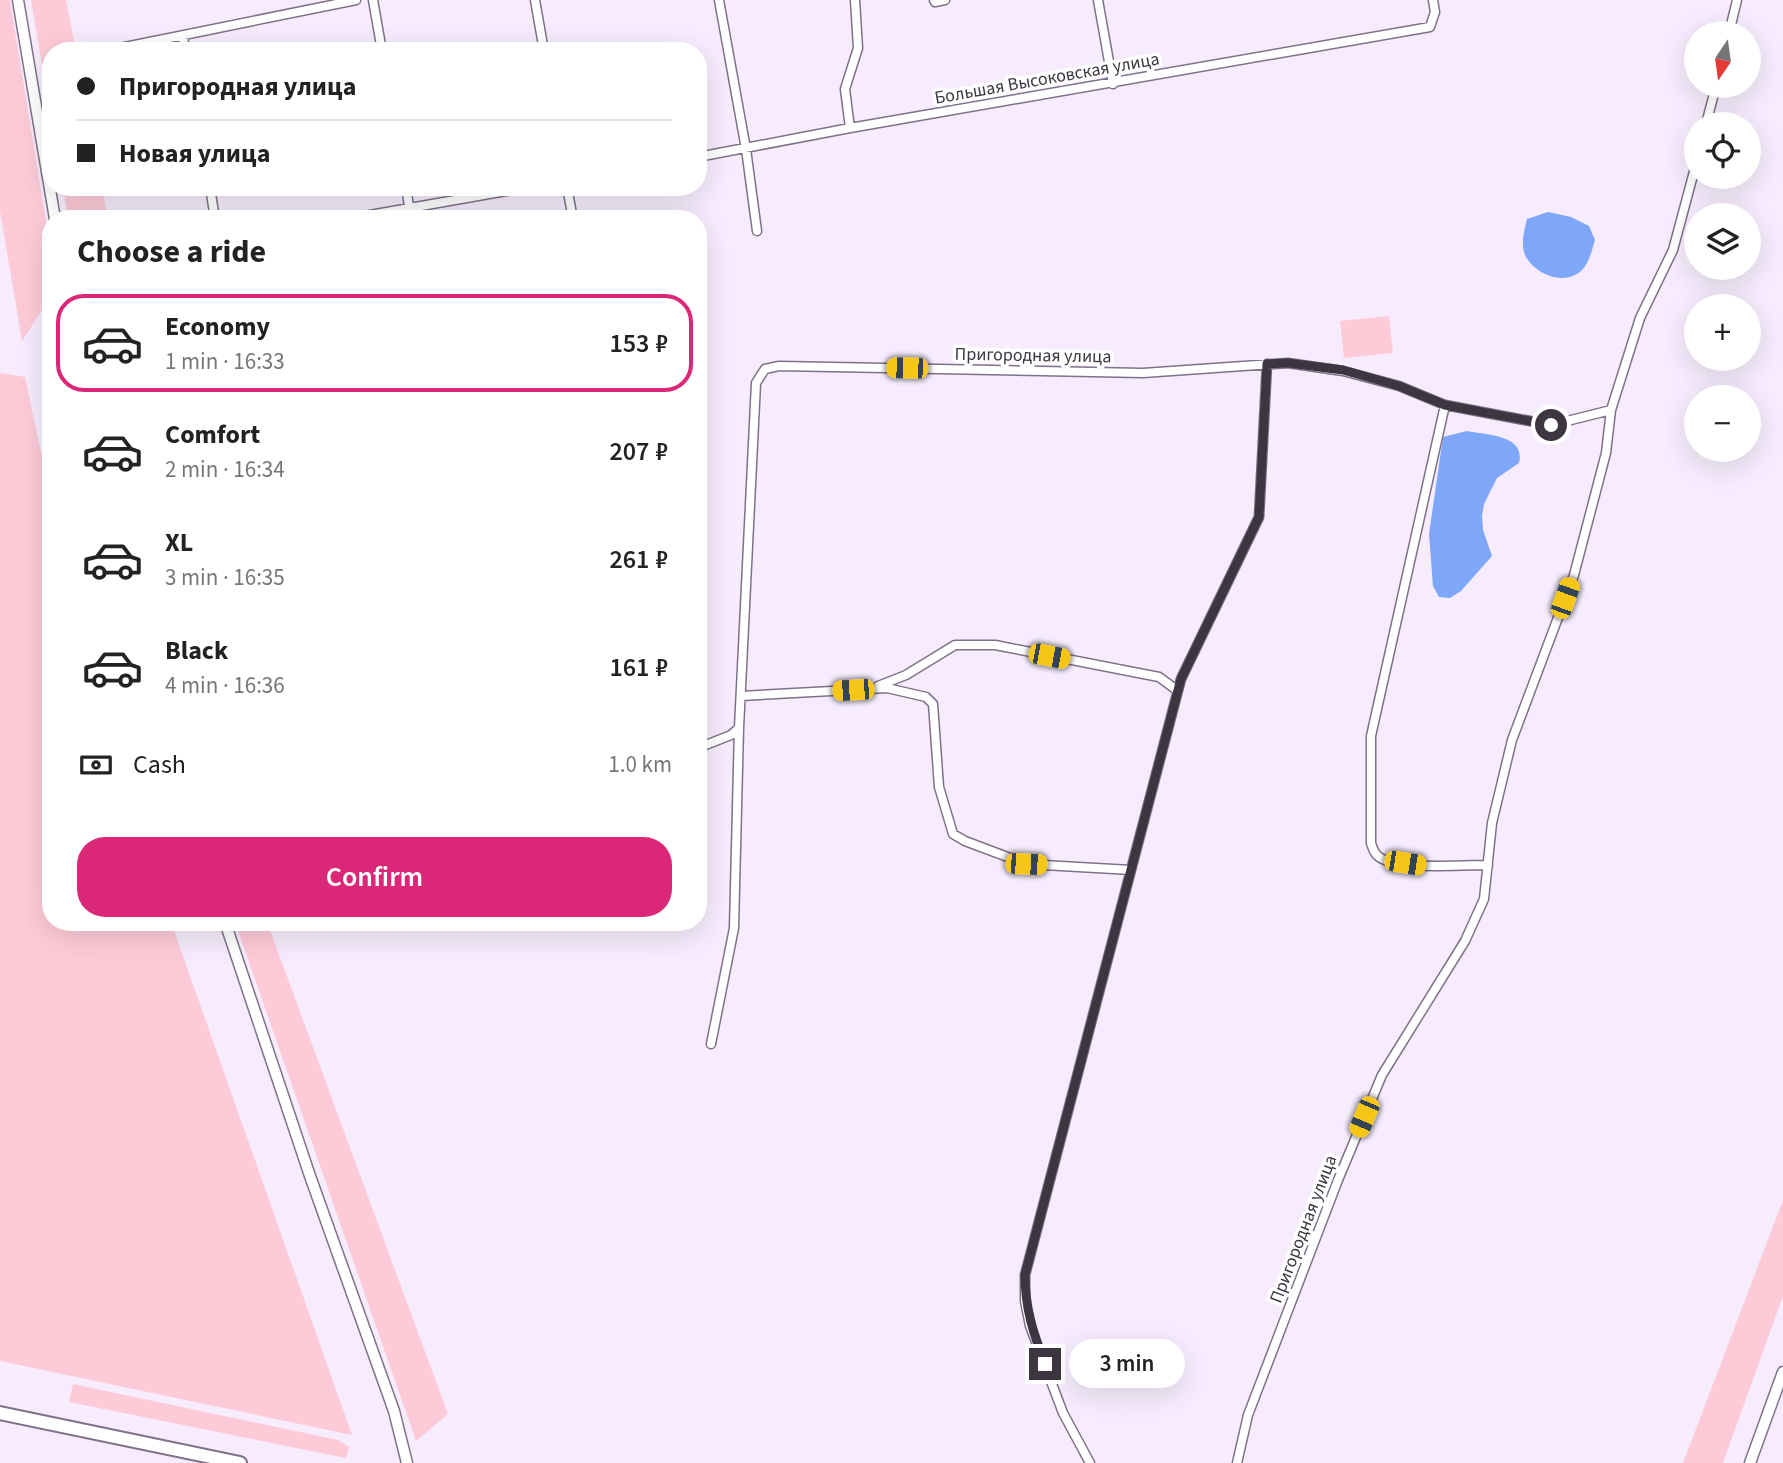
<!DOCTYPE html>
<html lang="en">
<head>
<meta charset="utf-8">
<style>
  body { margin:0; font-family:"Source Sans 3",sans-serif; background:#f6f6f6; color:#222; height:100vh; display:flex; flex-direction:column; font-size:26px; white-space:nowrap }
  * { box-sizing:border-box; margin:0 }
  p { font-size:23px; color:#767676 }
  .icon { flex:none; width:38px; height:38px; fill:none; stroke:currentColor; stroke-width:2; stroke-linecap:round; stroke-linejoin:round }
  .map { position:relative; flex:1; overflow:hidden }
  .details { position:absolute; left:42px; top:210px; width:665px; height:721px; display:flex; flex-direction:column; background:#fff; border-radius:28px; box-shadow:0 7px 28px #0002 }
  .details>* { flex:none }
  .guide { position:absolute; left:42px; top:42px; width:665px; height:154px; border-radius:28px; box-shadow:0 7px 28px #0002; display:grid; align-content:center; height:154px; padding:0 35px; background:#fff }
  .needle { width:46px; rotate:193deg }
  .tools { position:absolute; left:1684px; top:21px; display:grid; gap:14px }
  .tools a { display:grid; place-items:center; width:77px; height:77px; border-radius:50%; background:#fff; box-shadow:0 7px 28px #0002; font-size:35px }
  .end { position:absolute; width:32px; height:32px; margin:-16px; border:9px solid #3d3641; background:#fff; box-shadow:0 0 0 4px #fff }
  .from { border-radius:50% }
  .bubble { position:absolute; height:49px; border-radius:24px; background:#fff; box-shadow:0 7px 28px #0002; font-size:23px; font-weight:600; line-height:49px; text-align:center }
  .car { position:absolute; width:21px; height:42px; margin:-21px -10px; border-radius:9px; box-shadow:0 0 5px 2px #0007; background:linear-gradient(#f5c518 24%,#345 0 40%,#f5c518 0 76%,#345 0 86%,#f5c518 0) }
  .guide b { display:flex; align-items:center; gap:24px; height:66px; font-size:26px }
  .guide b+b { border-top:2px solid #e0e0e0 }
  .guide i { width:18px; height:18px; background:#222 }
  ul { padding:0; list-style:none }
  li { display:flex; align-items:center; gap:21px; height:98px; margin:0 14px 10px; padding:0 21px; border:4px solid transparent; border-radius:28px }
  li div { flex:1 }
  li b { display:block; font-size:26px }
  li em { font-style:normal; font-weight:600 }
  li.on { border-color:#db2777 }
  li>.icon { width:63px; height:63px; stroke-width:1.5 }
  h2 { padding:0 35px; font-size:32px; line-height:84px }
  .pay { display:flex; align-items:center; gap:18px; height:77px; padding:0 35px; font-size:26px }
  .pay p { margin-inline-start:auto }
  .button { display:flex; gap:14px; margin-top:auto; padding:14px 35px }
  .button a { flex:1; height:80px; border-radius:28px; background:#db2777; color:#fff; font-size:28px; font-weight:600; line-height:80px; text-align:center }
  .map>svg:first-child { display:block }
  .green { fill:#fdcbd8 }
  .water { fill:#7ea7fa }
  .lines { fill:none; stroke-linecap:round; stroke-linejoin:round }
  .minor-casing { stroke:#7f7189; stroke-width:11 }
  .tertiary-casing { stroke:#7f7189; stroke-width:13 }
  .primary-casing { stroke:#7f7189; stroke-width:16 }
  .minor { stroke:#fff; stroke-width:8 }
  .tertiary { stroke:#fff; stroke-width:10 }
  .primary { stroke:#fff; stroke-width:12 }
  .route { stroke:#3d3641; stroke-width:9 }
  .labels { text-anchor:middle; stroke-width:7; stroke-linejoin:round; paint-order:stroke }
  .street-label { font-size:18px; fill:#3d3641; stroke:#fefefe }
</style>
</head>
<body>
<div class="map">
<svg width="1783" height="1463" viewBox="0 0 1783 1463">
  <rect width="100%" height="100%" fill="#f6ecfd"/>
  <path class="green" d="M0,0H10L51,252V296L22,341L0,211Z
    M31,0H66L76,51H51V118Z
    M63,187H102L108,219H68Z
    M1389,316L1393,353L1344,358L1340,321Z
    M0,373L25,377L51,499V922H171L352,1435L0,1361Z
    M235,922H267L448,1414L416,1441Z
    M1783,1200V1296L1723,1463H1683Z
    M73,1384L338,1440L349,1447L346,1458L69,1402Z"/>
  <path class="water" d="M1548,212L1571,217L1589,226L1595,240C1592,250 1589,263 1582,270C1566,286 1537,276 1526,257C1520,246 1524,231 1527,219Z
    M1467,431C1487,435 1526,435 1519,463L1497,478L1484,504L1482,516L1483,530L1492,556L1461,591L1450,598L1439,597L1433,586L1429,534L1443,437Z"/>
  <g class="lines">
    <defs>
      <path id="minor" d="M373,0L382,51
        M535,0L544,51
        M719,0L746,149L757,231
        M934,0L935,2L945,0
        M1098,0L1113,84
        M1729,33L1737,0
        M183,36L185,51
        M105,51L356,0
        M1706,124L1716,86
        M850,128L845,89L858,48L855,0
        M698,157L850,128L1430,27L1435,12L1433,0
        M210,187L215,219
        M406,187L411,219
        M567,187L573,219
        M347,219L529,187
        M1445,405L1371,736V843C1373,849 1374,853 1379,857C1397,870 1465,865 1488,865
        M878,686L906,675L955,645H995L1159,677L1178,691
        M741,696L887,688L926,697L933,704L939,787L953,834L965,841L1026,864L1131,870
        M698,748L731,735L739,728
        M711,1044L734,928L739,728L756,383L765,369L779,366L1143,373L1288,363L1343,371L1399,386L1445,405L1551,425L1611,410
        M1090,1463L1063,1413L1030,1326L1025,1301V1275L1181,679L1259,517L1267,364
        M1237,1463L1248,1415L1338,1180L1382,1075L1465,941L1484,899L1492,823L1512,740L1574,575L1606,453L1611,410L1640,318L1673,250L1696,164"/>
      <path id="tertiary" d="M18,0L55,219
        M225,922L310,1176L394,1411L407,1463
        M1750,1463L1783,1372"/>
      <path id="primary" d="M0,1413L240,1463"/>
    </defs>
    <use href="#minor" class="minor-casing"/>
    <use href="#tertiary" class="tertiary-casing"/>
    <use href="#primary" class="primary-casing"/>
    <use href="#minor" class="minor"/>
    <use href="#tertiary" class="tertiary"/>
    <use href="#primary" class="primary"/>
  </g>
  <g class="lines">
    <path class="route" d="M1045,1364C1033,1333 1025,1307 1025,1275L1181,679L1259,517L1267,364L1288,363L1343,370L1399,386L1445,405L1551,425"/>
  </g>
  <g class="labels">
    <g class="street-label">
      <text transform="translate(1047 78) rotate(-10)" y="6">Большая Высоковская улица</text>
      <text transform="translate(1033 355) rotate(1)" y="6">Пригородная улица</text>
      <text transform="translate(1303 1229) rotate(-69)" y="6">Пригородная улица</text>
    </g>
  </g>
</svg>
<div class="tools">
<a><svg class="needle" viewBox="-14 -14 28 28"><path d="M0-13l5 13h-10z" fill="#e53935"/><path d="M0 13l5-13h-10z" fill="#767676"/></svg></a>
<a><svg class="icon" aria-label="locate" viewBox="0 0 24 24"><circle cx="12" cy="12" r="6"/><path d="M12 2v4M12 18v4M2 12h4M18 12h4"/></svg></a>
<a><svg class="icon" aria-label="layers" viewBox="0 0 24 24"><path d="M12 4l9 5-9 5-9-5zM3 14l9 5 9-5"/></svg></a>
<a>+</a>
<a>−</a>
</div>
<i class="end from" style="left:1551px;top:425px"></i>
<i class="end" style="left:1045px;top:1364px"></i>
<div class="bubble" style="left:1069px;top:1339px;width:116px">3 min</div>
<i class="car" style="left:907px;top:368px;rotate:271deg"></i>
<i class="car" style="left:1565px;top:598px;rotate:20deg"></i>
<i class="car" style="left:1049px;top:656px;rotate:101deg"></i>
<i class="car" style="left:853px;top:690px;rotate:267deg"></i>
<i class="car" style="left:1405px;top:863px;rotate:99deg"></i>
<i class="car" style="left:1026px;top:864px;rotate:92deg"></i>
<i class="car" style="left:1364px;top:1117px;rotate:203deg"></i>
<div class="guide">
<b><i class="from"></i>Пригородная улица</b>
<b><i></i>Новая улица</b>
</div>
<section class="details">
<h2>Choose a ride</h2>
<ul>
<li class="on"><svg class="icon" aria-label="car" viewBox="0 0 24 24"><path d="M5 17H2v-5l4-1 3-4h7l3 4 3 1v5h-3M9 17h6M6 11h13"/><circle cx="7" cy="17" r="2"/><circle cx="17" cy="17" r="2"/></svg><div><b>Economy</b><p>1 min · 16:33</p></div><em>153 ₽</em></li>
<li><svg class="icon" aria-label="car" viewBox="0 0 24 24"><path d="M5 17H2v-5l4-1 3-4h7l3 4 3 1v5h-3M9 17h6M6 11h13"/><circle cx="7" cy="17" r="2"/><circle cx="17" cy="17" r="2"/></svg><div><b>Comfort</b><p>2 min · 16:34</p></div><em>207 ₽</em></li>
<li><svg class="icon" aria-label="car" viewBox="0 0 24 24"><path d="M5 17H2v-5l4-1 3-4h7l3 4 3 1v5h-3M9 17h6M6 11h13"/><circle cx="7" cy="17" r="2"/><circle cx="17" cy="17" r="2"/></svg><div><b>XL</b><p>3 min · 16:35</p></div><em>261 ₽</em></li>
<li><svg class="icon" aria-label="car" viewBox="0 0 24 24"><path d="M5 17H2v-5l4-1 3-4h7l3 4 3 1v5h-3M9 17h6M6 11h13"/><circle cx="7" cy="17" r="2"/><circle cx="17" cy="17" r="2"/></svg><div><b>Black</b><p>4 min · 16:36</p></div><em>161 ₽</em></li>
</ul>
<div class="pay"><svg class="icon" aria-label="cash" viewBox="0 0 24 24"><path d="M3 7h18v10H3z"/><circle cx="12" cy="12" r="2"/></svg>Cash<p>1.0 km</p></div>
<div class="button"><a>Confirm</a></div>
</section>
</div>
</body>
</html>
